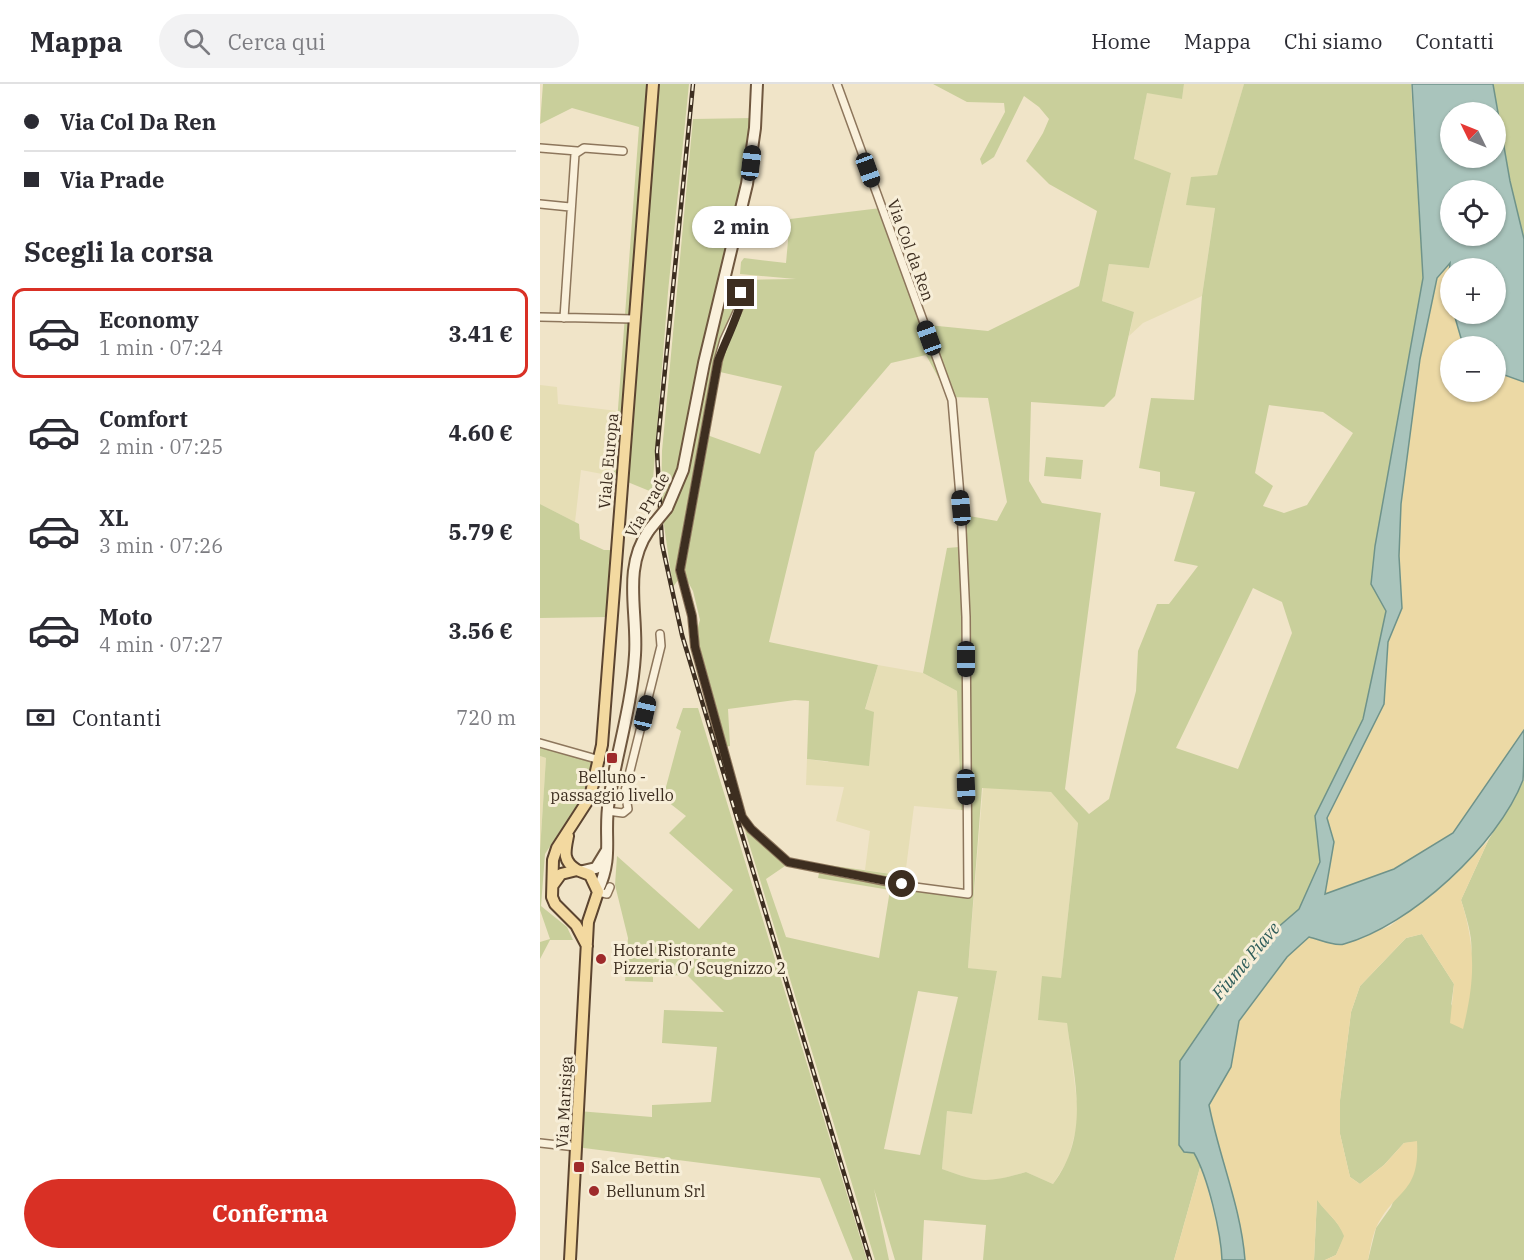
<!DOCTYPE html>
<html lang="it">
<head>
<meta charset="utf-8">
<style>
  body { margin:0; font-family:"IBM Plex Serif",serif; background:#f2f2f3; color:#2b2b33; height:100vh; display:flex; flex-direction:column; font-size:22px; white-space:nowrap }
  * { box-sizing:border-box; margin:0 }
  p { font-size:20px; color:#7c7c81 }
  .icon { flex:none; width:33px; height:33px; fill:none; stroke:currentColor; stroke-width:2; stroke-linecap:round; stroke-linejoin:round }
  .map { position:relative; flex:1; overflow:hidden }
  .panel { display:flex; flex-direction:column; background:#fff; width:540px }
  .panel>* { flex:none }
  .banner { display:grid; align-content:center; height:132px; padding:0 24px; background:#fff }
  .needle { width:39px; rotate:313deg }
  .tools { position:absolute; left:900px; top:18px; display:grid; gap:12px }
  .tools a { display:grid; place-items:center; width:66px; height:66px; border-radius:50%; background:#fff; box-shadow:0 2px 4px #0004; font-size:30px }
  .end { position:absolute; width:27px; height:27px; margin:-14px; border:8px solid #3d2e20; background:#fff; box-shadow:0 0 0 3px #fff }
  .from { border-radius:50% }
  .bubble { position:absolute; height:42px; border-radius:21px; background:#fff; box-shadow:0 2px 4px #0004; font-size:20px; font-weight:800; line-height:42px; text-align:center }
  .car { position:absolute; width:18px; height:36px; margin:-18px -9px; border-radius:8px; box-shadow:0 0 4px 2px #0007; background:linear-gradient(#222 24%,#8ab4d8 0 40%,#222 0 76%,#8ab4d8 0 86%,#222 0) }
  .banner b { display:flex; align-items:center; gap:21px; height:57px; font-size:22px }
  .banner b+b { border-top:2px solid #e1e1e2 }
  .banner i { width:15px; height:15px; background:#2b2b33 }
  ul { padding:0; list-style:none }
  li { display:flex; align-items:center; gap:18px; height:90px; margin:0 12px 9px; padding:0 12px; border:3px solid transparent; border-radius:12px }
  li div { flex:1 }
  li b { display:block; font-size:22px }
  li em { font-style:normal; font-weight:800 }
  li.current { border-color:#d93025 }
  li>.icon { width:54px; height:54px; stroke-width:1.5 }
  h2 { padding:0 24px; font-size:27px; line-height:72px }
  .pay { display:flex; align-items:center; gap:15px; height:66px; padding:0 24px; font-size:22px }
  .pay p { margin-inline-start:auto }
  .cta { display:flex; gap:12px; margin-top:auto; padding:12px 24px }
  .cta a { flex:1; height:69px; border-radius:36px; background:#d93025; color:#fff; font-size:24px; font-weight:800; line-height:69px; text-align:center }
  header { display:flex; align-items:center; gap:36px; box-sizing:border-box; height:84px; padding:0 30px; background:#fff; border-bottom:2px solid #e1e1e2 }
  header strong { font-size:28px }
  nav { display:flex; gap:33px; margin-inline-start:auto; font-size:21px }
  .search { width:420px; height:54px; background:#f2f2f3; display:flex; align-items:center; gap:15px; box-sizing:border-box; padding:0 21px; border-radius:33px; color:#7c7c81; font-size:22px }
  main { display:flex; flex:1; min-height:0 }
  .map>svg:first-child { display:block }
  .farmland { fill:#e6deb5 }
  .green { fill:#c9cf9b; fill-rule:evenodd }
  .sand { fill:#ecd9a5 }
  .water { fill:#a9c4bc; stroke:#6f938a; stroke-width:1.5; fill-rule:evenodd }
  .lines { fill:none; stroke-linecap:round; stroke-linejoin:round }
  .minor-casing { stroke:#8d765c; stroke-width:10 }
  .secondary-casing { stroke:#6f573f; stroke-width:14 }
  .primary-casing { stroke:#5b4430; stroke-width:14 }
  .minor { stroke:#faf1dc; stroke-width:7 }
  .secondary { stroke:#faf1dc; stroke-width:10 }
  .primary { stroke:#f3d9a0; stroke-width:10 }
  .rail-casing { stroke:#3d2e20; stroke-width:4.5 }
  .rail { stroke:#f7eed8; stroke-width:2; stroke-dasharray:7; stroke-linecap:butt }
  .secondary-bridge-casing { stroke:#6f573f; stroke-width:14; stroke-linecap:butt }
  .secondary-bridge { stroke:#faf1dc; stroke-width:10 }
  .route { stroke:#3d2e20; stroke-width:8 }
  .poi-dot { fill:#9e2a2b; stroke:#f7eed8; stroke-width:2 }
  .labels { text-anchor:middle; stroke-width:6; stroke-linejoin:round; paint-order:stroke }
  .street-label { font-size:16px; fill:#3d2e20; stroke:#f7eed8 }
  .poi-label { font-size:16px; fill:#3d2e20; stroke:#f7eed8; text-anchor:start }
  .water-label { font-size:18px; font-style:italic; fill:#2f5d5a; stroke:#f7eed8 }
</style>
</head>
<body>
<header>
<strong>Mappa</strong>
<div class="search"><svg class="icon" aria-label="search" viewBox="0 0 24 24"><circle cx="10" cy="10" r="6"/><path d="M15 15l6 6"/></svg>Cerca qui</div>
<nav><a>Home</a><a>Mappa</a><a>Chi siamo</a><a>Contatti</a></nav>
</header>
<main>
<section class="panel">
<div class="banner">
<b><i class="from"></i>Via Col Da Ren</b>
<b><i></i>Via Prade</b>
</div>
<h2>Scegli la corsa</h2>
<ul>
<li class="current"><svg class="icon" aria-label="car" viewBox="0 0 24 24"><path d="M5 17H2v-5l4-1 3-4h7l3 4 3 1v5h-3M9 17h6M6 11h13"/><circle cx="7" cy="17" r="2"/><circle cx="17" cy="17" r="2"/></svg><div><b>Economy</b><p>1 min · 07:24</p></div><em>3.41 €</em></li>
<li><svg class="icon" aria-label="car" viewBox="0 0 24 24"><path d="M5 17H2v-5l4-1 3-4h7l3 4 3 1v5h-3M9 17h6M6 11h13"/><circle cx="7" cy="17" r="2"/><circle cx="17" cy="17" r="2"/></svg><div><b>Comfort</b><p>2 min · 07:25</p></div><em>4.60 €</em></li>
<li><svg class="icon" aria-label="car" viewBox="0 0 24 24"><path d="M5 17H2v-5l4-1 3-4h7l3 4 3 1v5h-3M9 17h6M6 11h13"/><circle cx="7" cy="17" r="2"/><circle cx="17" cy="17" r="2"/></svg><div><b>XL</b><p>3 min · 07:26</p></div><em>5.79 €</em></li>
<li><svg class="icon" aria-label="car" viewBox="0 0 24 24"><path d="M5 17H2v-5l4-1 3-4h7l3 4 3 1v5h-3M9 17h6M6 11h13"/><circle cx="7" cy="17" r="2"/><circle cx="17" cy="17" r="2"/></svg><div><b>Moto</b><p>4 min · 07:27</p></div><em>3.56 €</em></li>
</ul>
<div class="pay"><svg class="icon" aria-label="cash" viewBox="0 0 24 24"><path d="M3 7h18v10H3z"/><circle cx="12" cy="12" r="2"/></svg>Contanti<p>720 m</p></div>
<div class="cta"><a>Conferma</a></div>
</section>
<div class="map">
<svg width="984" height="1176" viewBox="0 0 984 1176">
  <rect width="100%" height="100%" fill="#f0e4c8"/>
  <path class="farmland" d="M644,0H704L677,92L651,94L647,121L675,123L662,212L603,239L589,252L594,228L562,217L569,180L609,184L631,89L594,76L607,8L642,15Z
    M0,301L17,303L18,320L78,327L73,392L41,386L35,438L0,420Z
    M338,581L383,589L417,607L421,726L374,722L365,792L325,786L330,747L296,737L304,703L266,701L267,675L288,678L325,626Z
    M0,672L6,674L0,767Z
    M443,703L511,708L538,738L521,895L498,936L527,938L539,1034L528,1076L513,1100L486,1088L457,1096L436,1097L402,1085L407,1027L432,1030L457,888L428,884Z"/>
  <path class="green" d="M3,0H149L128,208L112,408L73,392L99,43L32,24L0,40Z
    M393,0H644L642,15L607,9L594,75L631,89L609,184L569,180L562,217L594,228L575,312L564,323L491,318L489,397L502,419L561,429L525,705L549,730L569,715L596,607L598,567L617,520H629L658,482L634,477L655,408L620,402V388L599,384L611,314L654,316L662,212L675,124L646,121L651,93L677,91L704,0H871L883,194L835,462L832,500L846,527L823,635L775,732L780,778L759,825L736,845L640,1038L639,1061L654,1068L661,1080L634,1176H443L446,1141L384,1136L382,1176H355L334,1105L349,1176H335L204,743L245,782L226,795L246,853L339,874L350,806L278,794L281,780L365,792L391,807L426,811L428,727L421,726L417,607L383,589L407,464L419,463L418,430L457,437L467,418L448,314L409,313L386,271L351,279L275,368L229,558L338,581L325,625L334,628L329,682L267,675L269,617L255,616L188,625L190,662L179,664L151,565L160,536L153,507L143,489L133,503L121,421L122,367L153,35L213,34L205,88L179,196L256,195L200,190L201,178L204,174L246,179L250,135L341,124L388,241L448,247L539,202L557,127L509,100L486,77L503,49L509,35L499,23L484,12L454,73L442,81L440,75L465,28L464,19L427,18ZM180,288L242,302L220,370L167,351ZM729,321L783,328L813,349L767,421L744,429L723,422L733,402L715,389ZM713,504L742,518L752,549L698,685L636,664ZM442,704L511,708L538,739L521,894L502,892L498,936L527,939C534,996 551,1050 513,1100L486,1088C447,1099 440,1099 402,1085L407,1027L432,1030L457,887L428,884ZM378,907L418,913L380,1071L344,1065Z
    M953,0H984V155L970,97Z
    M506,373L543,376L541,395L504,392Z
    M0,420L39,440L40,455L64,466H74L68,533L0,534Z
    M143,624H158L327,1176H313L280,1094L36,1063L38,1027L112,1033V1021L171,1018L177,963L122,959L124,926L184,928L147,891L113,892V898L85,897L88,854L75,801L77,772L159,845L193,806L129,749L146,732L123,714L141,647L136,644Z
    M0,661L53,678L42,713L5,770L1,822L27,843L33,856H10L0,875V858L10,855L0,826V767L6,674L0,672Z
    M984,695V1176H828L836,1144L851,1123L877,1058L864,1059L844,1081L820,1100L810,1093L800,1050V1016L811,928L820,902L866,854L882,850L914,900L911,922C934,872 938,869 921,816L948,757Z
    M777,1115C787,1130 797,1135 805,1152L796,1171L785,1176H774Z"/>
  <path class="sand" d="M911,178L907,208L910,230H914L925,262H910V308H956V288L984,298V646L913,749L854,785L785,811L794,758L787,735L844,620L848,558L862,524L859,472L861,420L880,275L897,194Z
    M948,757L921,816C936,863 935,897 923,945L910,939L914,900L882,850L866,854L820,902L811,928L800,1016V1050L810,1093L820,1100L844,1081L864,1059L877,1057C880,1111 855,1104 836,1144C832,1153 830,1166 828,1176H785L796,1171L804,1152C797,1135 788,1131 777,1116L774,1176H705C701,1123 679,1073 669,1021L691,983L699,937L747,873L769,852L802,861L850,842L915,790Z
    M661,1080L681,1156L682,1176H634Z"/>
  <path class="water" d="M872,0H953L970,97L984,155V298L956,288V262L923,261L914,230H956V184H910V219L907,208L910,179L897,194L880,275L861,420L859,472L862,524L848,558L844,620L787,734L794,758L785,810L854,785L913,749L984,646C984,660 984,683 983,696C958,761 870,842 804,860C795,863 778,855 769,853L747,873L699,937L691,983L669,1021C679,1073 701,1123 705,1176H682C681,1149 668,1093 654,1069L644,1068L639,1061L640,977L696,895L736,845L759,825L780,778L775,732L823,635L846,527L831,500L835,462L883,194ZM910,28H956V74H910ZM910,106H956V152H910Z"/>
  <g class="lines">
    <defs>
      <path id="minor" d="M0,64L37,67
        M0,120L30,123
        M182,200L197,206L203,215L184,256L178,277L140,486L152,532L155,563L202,733L211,745L248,778L375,803L428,810L426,533L421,424L412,316L297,0
        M0,233L94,235
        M24,234L35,70L44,64L83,67
        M0,659L60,676
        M67,727L83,729L88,725L85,707L121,562L120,550
        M58,808L67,810L70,803
        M0,1059L36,1063"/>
      <path id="secondary" d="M127,424L143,386L164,279L207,100L215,44L217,0
        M43,787L56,784L67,766
        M58,806C74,772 63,751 69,716C77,668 92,620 95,571C98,527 82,485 109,446"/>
      <path id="primary" d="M28,752C25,767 22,777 37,786
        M13,801L21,790L37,786L50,791L58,808L48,838L30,1176
        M47,862L36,841L15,820L12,813L13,776L17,764L50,713L62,661L113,0"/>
    </defs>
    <use href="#minor" class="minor-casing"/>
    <use href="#secondary" class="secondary-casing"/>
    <use href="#primary" class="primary-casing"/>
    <use href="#minor" class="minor"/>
    <use href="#secondary" class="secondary"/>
    <use href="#primary" class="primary"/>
    <defs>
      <path id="rail" d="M153,0L117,367L122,460L142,551L330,1176"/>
    </defs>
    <use href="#rail" class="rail-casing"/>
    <use href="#rail" class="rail"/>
    <defs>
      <path id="secondary-bridge" d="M109,446L127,424"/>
    </defs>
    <use href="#secondary-bridge" class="secondary-bridge-casing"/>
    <use href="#secondary-bridge" class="secondary-bridge"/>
  </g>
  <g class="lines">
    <path class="route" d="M201,209C205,219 183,262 178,277L140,486L152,532L155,563L202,733L211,745L248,778L362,800"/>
  </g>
  <g class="poi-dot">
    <rect x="66" y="668" width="12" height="12" rx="3"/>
    <circle cx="61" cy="875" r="6"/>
    <rect x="33" y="1077" width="12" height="12" rx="3"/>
    <circle cx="54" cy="1107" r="6"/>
  </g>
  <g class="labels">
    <g class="street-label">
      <text transform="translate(371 166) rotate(70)" y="6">Via Col da Ren</text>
      <text transform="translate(68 377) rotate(-85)" y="6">Viale Europa</text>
      <text transform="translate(107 421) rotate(-60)" y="6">Via Prade</text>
      <text transform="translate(24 1018) rotate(-87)" y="6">Via Marisiga</text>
    </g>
    <g class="poi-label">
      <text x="72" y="699" text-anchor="middle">Belluno -<tspan x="72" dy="18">passaggio livello</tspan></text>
      <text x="73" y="872">Hotel Ristorante<tspan x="73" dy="18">Pizzeria O' Scugnizzo 2</tspan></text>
      <text x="51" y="1089">Salce Bettin</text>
      <text x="66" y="1113">Bellunum Srl</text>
    </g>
    <g class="water-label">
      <text transform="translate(706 877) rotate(-50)" y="6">Fiume Piave</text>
    </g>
  </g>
</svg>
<div class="tools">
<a><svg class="needle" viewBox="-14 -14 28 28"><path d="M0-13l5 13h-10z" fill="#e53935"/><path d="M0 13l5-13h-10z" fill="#7c7c81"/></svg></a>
<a><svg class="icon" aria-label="locate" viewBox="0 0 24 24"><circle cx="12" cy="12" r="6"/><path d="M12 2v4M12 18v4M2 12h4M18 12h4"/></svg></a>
<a>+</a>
<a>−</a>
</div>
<i class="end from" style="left:362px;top:800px"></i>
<i class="end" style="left:201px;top:209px"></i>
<div class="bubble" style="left:152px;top:122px;width:99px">2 min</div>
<i class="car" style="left:211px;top:79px;rotate:7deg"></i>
<i class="car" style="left:328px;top:86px;rotate:160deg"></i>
<i class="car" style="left:389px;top:254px;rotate:340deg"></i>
<i class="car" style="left:421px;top:424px;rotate:355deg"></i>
<i class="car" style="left:426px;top:575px;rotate:180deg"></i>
<i class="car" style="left:105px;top:629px;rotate:13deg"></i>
<i class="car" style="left:426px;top:703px;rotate:178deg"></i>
</div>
</main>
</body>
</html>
